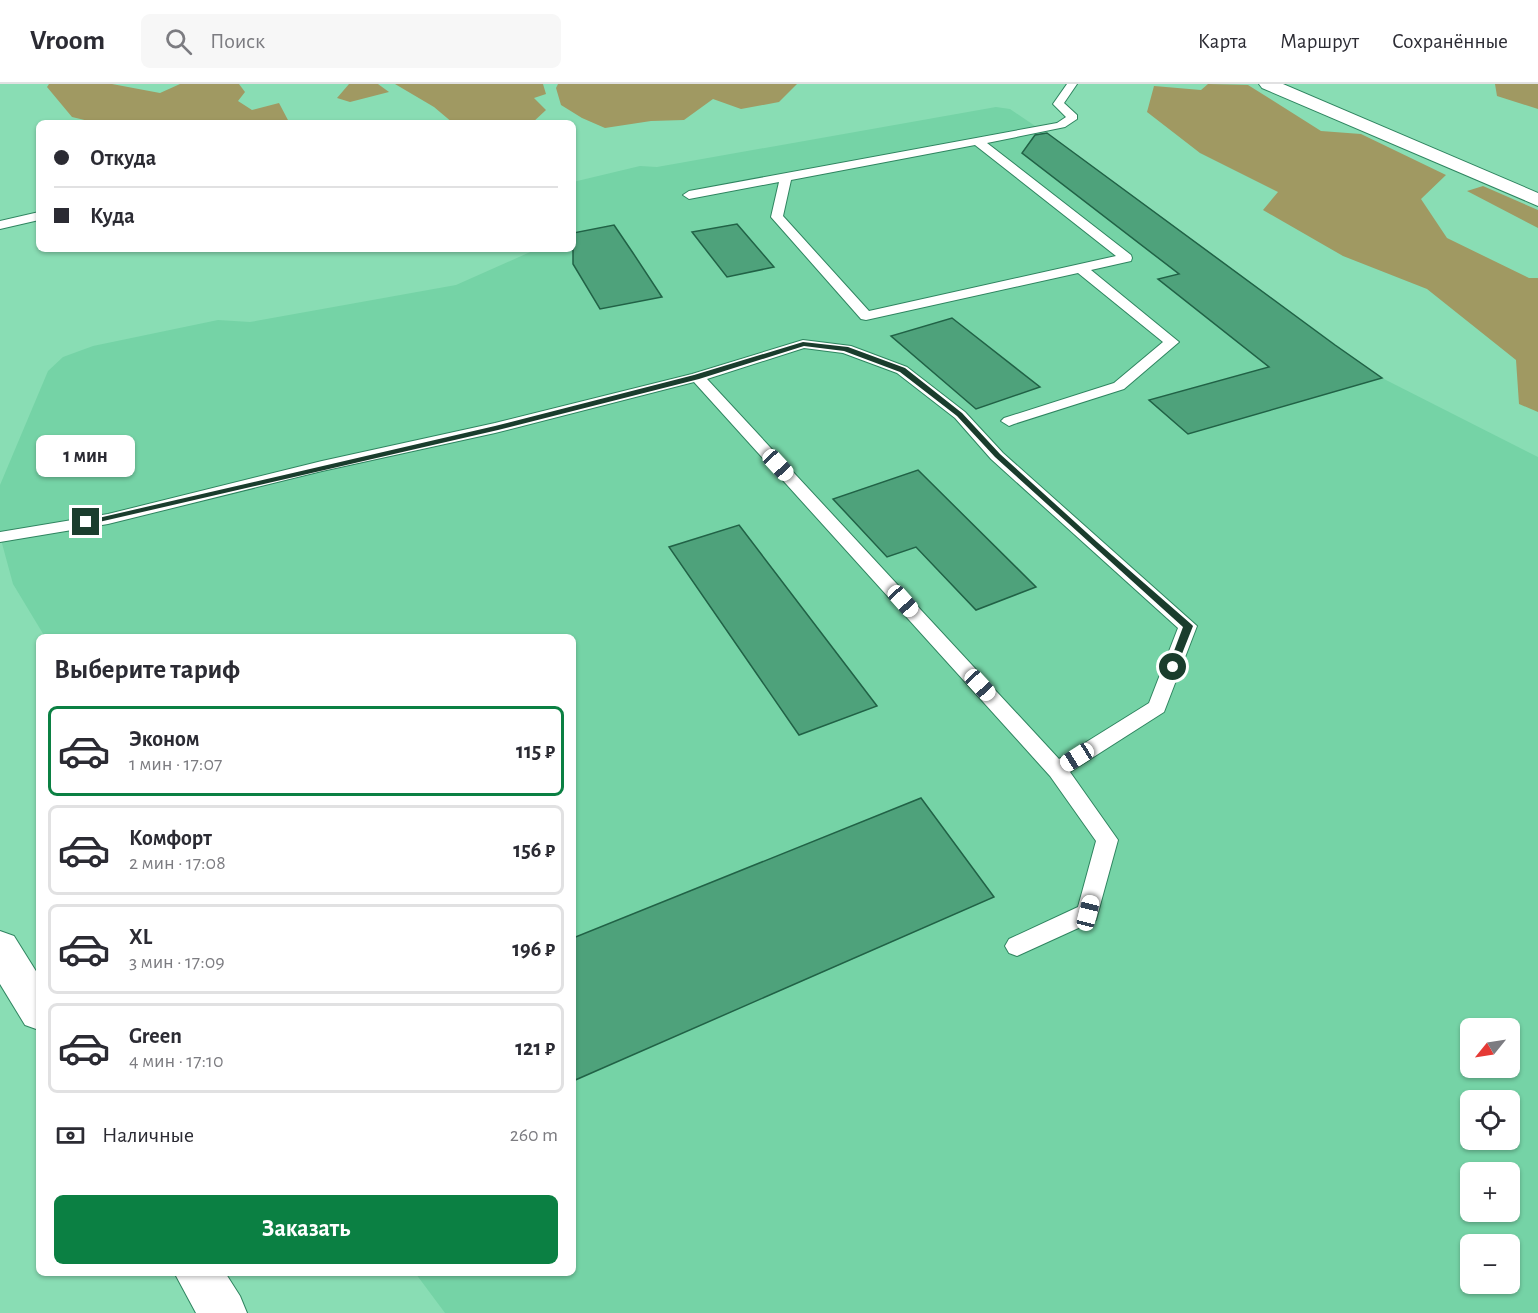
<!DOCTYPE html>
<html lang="ru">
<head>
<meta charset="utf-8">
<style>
  body { margin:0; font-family:"Alegreya Sans",sans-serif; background:#f7f7f7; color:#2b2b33; height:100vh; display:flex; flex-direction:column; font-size:22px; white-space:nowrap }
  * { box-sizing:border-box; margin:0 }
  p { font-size:20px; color:#7c7c81 }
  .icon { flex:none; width:33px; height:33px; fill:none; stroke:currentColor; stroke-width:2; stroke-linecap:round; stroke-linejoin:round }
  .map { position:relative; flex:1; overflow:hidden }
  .sheet { position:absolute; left:36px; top:550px; width:540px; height:642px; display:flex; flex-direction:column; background:#fff; border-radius:9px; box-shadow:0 2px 4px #0004 }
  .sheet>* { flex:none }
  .guide { position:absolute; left:36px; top:36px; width:540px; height:132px; border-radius:9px; box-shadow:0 2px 4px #0004; display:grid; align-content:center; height:132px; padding:0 18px; background:#fff }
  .needle { width:39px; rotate:240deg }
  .controls { position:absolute; left:1460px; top:934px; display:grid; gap:12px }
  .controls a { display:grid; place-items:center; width:60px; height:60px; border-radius:9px; background:#fff; box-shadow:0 2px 4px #0004; font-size:30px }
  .end { position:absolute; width:27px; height:27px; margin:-14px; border:8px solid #1a3d2d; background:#fff; box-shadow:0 0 0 3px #fff }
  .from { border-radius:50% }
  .bubble { position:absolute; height:42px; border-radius:9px; background:#fff; box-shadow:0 2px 4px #0004; font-size:20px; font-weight:700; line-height:42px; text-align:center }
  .car { position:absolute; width:18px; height:36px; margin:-18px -9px; border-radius:8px; box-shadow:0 0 4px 2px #0007; background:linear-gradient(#fff 24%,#345 0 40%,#fff 0 76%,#345 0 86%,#fff 0) }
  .guide b { display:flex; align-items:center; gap:21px; height:57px; font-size:22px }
  .guide b+b { border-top:2px solid #e1e1e2 }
  .guide i { width:15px; height:15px; background:#2b2b33 }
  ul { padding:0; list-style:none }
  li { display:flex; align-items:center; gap:18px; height:90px; margin:0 12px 9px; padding:0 6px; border:3px solid #e1e1e2; border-radius:9px }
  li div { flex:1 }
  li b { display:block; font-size:22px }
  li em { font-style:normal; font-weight:700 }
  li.current { border-color:#0b8043 }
  li>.icon { width:54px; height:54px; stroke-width:1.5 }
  h2 { padding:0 18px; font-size:27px; line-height:72px }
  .pay { display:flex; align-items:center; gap:15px; height:66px; padding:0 18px; font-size:22px }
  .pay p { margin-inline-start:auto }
  .action { display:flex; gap:12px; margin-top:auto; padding:12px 18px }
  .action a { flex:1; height:69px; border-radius:9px; background:#0b8043; color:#fff; font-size:24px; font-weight:700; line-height:69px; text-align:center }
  header { display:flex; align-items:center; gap:36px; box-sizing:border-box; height:84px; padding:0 30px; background:#fff; border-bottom:2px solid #e1e1e2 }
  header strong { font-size:28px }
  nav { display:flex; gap:33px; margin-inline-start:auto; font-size:21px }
  .search { width:420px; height:54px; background:#f7f7f7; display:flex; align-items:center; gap:15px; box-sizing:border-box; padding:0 21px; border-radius:9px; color:#7c7c81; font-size:22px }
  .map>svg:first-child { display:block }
  .built { fill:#75d3a6; fill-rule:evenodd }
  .green { fill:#a09962 }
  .building { fill:#4ea27b; stroke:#216246; stroke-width:1.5 }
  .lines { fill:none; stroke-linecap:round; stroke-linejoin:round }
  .lane-casing { stroke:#2f8560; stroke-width:2 }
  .street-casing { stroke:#2f8560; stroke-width:2 }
  .lane { fill:#fff; fill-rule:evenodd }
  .street { fill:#fff; fill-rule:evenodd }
  .route { fill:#1a3d2d }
</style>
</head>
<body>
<header>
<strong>Vroom</strong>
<div class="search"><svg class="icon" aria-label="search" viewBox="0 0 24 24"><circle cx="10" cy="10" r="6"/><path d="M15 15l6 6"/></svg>Поиск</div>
<nav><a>Карта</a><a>Маршрут</a><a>Сохранённые</a></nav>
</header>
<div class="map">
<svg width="1538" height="1229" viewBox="0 0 1538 1229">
  <rect width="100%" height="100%" fill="#89ddb4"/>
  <path class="built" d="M996,23L1010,25L1060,59L1382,294L1538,373V1229H445L416,1190H573V554L45,553L13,500L0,452V401L48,287L63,273L93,262L218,236L250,238L456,201L537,165H573V98L640,82L657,83ZM1470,945H1509V984H1470ZM1470,1017H1509V1056H1470ZM1470,1089H1509V1128H1470ZM1470,1161H1509V1200H1470Z"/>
  <path class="green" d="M49,0H112L160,9L180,0H239L245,8L238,17L252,26L279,19L289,38L292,39H97L72,33L47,3Z
    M349,0H378L389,8L350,18L337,14Z
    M395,0H543L546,10L534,14L546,26L532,39H453L434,23Z
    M558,0H797L779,18L741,25L713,15L684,36L651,37L605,44L582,34L561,21L556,4Z
    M1208,0L1248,1L1321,47L1361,50L1446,91L1421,115L1447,154L1529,194H1538V328L1519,320L1516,276L1427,205L1343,172L1263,126L1278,108L1200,69L1147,28L1154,2L1201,6Z
    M1495,0H1538V25L1497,12Z
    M1483,102L1538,126V144L1467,107Z"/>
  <path class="building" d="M1047,49L1335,261L1382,294L1188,350L1149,316L1269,283L1158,195L1179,190L1022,69L1035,51Z
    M737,140L774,183L727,193L692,148Z
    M614,141L633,169L662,213L600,225L573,180V149Z
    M952,234L1040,303L976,325L891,252Z
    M918,386L1036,503L976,526L916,463L887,473L833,415Z
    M739,441L877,622L799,651L669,463Z
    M921,714L994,813L573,997V854Z"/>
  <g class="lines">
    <defs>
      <path id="lane" d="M1067,0H1077L1064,19L1077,31V35L1065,43L987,59L1131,171L1132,174L1131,177L1091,186L1179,258L1124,305L1014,340L1009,342L1001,337L1004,334L1114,299L1163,258L1078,189L866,236L861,235L771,133L779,98L689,115L683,111L689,107L1057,39L1066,33L1053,20ZM975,61L1116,172L869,227L783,132L791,96Z
        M39,128V136L0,145V137Z
        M803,256L851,262L907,283L965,328L1003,369L1197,542L1164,628L1070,688L1118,756L1096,836L1017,872L1009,869L1005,862L1009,855L1078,823L1096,757L1050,692L694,298L495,349L322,387L108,440L0,458V448L108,430L322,377L495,339L692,290ZM804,264L843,269L897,289L955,334L991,375L1178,544L1149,619L1059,675L707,295Z"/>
      <path id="street" d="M1259,0H1283L1538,109V122L1262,4Z
        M0,847L14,852L39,892V946L25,941L0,900Z
        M175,1190H226L240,1212L247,1229H196Z"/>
    </defs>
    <use href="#lane" class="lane-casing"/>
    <use href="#street" class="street-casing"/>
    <use href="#lane" class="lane"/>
    <use href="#street" class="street"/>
  </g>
  <path class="route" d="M803,258L848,263L905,284L962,329L1000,370L1097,458L1191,540L1193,542L1176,585L1173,586L1168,583L1183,543L995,373L957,332L900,288L844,267L804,262L699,295L498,346L86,441L81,438L495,342L694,291Z"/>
</svg>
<div class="controls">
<a><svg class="needle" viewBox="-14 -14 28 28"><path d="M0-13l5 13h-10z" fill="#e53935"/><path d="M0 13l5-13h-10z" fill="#7c7c81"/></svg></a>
<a><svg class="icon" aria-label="locate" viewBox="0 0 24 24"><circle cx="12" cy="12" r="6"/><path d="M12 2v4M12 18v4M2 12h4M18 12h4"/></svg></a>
<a>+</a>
<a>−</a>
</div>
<i class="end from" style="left:1173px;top:583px"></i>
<i class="end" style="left:86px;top:438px"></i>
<div class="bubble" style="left:36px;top:351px;width:99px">1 мин</div>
<i class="car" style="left:778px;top:381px;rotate:137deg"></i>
<i class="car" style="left:903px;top:517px;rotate:138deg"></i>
<i class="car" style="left:980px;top:601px;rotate:137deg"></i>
<i class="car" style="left:1077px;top:673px;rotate:238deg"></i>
<i class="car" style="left:1088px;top:829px;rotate:14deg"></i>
<div class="guide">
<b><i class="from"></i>Откуда</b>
<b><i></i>Куда</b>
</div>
<section class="sheet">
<h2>Выберите тариф</h2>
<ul>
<li class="current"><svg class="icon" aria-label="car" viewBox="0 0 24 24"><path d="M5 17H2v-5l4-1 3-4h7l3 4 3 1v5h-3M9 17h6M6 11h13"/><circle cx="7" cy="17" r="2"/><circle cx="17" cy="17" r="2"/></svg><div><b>Эконом</b><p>1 мин · 17:07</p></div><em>115 ₽</em></li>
<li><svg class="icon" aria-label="car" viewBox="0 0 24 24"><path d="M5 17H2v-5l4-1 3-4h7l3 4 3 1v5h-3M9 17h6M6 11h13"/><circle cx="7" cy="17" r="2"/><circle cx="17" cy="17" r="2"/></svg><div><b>Комфорт</b><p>2 мин · 17:08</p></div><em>156 ₽</em></li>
<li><svg class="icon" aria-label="car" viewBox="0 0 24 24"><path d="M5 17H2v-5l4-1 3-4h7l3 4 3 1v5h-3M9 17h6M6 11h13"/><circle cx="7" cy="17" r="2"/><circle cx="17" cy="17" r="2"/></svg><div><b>XL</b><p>3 мин · 17:09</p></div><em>196 ₽</em></li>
<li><svg class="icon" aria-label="car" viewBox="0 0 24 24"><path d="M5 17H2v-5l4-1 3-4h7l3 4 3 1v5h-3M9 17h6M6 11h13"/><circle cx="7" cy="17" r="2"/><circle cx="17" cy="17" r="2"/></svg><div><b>Green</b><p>4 мин · 17:10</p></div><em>121 ₽</em></li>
</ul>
<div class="pay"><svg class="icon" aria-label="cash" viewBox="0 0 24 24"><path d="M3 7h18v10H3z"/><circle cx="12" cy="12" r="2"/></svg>Наличные<p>260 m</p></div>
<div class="action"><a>Заказать</a></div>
</section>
</div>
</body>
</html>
